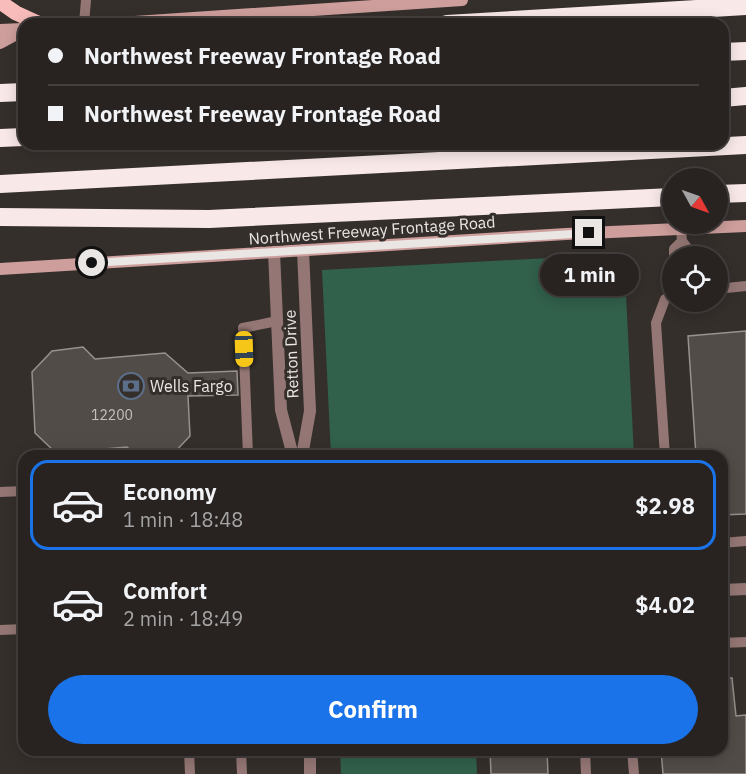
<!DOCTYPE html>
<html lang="en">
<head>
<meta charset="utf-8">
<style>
  body { margin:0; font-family:"IBM Plex Sans",sans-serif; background:#342f2e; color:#f1f3f6; height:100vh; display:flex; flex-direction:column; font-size:22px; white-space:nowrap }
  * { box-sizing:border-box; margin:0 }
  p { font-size:20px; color:#a5a4a5 }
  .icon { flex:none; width:33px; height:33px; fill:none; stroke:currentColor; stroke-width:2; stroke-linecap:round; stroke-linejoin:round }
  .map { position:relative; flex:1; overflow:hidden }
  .drawer { position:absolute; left:18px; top:450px; width:710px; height:306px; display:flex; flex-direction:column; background:#282321; border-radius:18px; box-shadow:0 3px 15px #0003,0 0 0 2px #44403f }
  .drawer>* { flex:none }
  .hud { position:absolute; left:18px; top:18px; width:711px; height:132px; border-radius:18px; box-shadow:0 3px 15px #0003,0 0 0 2px #44403f; display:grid; align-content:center; height:132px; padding:0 30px; background:#282321 }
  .needle { width:39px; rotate:130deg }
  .controls { position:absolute; left:662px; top:168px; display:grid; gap:12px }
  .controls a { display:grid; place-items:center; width:66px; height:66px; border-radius:50%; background:#282321; box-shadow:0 3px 15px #0003,0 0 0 2px #44403f; font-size:30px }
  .end { position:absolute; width:27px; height:27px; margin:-14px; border:8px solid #eae6e4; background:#111; box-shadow:0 0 0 3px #111 }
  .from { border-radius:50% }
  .bubble { position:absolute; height:42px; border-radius:21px; background:#282321; box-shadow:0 3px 15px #0003,0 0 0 2px #44403f; font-size:20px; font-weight:700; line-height:42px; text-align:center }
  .car { position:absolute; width:18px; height:36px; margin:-18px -9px; border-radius:8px; box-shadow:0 0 4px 2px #0007; background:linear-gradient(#f5c518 24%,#345 0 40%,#f5c518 0 76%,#345 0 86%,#f5c518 0) }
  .hud b { display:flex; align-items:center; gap:21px; height:57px; font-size:22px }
  .hud b+b { border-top:2px solid #44403f }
  .hud i { width:15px; height:15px; background:#f1f3f6 }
  ul { padding:10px 0 0; list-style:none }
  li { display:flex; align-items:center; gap:18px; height:90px; margin:0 12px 9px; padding:0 18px; border:3px solid transparent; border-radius:18px }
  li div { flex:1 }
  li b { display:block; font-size:22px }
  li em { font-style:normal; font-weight:700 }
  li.active { border-color:#1a73e8 }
  li>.icon { width:54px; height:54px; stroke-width:1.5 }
  .action { display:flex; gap:12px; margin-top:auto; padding:12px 30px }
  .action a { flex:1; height:69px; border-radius:36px; background:#1a73e8; color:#fff; font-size:24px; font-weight:700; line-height:69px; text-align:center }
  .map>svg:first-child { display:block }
  .green { fill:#31604b }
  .building { fill:#524c48; stroke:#98918d; stroke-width:1.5 }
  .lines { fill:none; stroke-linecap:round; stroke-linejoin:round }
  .lane { stroke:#947775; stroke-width:10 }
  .street { stroke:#947775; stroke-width:12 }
  .secondary { stroke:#cd9e9c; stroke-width:12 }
  .primary { stroke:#f8bdba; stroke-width:15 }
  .highway { stroke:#f8e9e8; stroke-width:18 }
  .route { stroke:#eae6e4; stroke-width:8 }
  .labels { text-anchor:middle; stroke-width:6; stroke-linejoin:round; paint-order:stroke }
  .number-label { font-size:14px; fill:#c4c0bd }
  .street-label { font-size:16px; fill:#eae6e4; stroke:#352f2c }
  .poi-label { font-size:16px; fill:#eae6e4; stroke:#352f2c; text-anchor:start }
</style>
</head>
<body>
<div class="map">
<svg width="746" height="774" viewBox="0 0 746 774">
  <rect width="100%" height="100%" fill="#352f2c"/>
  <path class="green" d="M624,254L634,456H331L322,270Z
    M340,750H476L477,774H341Z"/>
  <path class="building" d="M746,331V514L722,515V456H696L688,336Z
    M83,347L95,359L165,353L188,373L237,371L238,395L188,396L190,436L171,456H137L127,447L56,453L35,433L32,372L52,351Z
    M722,678H732L736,716L746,715V774H663L661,750H722Z
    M490,750H547L548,774H491Z"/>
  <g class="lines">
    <path class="lane" d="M84,24L86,0
      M681,229L682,241L689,250L690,256
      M674,256V249L682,241
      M717,289L746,286
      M248,456L243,328L277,321
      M665,456L656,323L665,299L672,296
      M0,492L24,491
      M722,543L746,541
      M0,630L24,629
      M722,643L746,642
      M189,750L190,774
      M241,750L242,774
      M585,750L586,774
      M632,750L634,774"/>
    <path class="street" d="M274,252L281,410L293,456
      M302,456L310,411L303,250
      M722,590L746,589
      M310,774V750"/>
    <path class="secondary" d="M105,24L462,0
      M0,30L23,29
      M0,43L24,30
      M0,269L566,234L746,226"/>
    <path class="primary" d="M0,2L16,13L40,24"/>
    <path class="highway" d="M447,24L746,6
      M723,52L746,51
      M0,93L24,92
      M723,98L746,96
      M0,138L24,137
      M0,184L746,145
      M717,194L746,193
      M0,217L209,219L672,197"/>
  </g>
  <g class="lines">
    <path class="route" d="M92,263L589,233"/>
  </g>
  <defs>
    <symbol id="bank-ring" viewBox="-11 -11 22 22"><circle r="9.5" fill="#352f2c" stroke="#5c6f8a" stroke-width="1.5"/><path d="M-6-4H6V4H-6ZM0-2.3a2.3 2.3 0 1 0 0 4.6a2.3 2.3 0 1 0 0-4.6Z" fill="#5c6f8a"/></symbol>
  </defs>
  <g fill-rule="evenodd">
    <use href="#bank-ring" x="116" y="371" width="30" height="30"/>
  </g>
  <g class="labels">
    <g class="number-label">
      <text x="112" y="420">12200</text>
    </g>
    <g class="street-label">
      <text transform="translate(372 230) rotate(-4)" y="6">Northwest Freeway Frontage Road</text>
      <text transform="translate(291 354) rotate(-92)" y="6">Retton Drive</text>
    </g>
    <g class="poi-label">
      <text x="150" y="392">Wells Fargo</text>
    </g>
  </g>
</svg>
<div class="controls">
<a><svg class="needle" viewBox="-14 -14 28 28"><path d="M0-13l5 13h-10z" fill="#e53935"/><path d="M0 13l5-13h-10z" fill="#a5a4a5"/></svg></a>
<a><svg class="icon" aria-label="locate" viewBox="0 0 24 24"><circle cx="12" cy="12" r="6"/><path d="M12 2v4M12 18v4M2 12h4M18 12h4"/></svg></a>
</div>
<i class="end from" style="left:92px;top:263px"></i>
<i class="end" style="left:589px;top:233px"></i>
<div class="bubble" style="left:540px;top:254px;width:99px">1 min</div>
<i class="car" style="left:244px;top:349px;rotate:178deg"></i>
<div class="hud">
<b><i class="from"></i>Northwest Freeway Frontage Road</b>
<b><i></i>Northwest Freeway Frontage Road</b>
</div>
<section class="drawer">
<ul>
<li class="active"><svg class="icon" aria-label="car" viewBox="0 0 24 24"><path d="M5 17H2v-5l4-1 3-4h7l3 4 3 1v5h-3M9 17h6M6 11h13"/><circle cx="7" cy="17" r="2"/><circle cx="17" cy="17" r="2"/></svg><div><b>Economy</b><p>1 min · 18:48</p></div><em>$2.98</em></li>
<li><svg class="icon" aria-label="car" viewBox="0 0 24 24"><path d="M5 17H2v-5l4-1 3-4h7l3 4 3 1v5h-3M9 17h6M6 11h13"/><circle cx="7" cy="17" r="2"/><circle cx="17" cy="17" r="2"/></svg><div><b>Comfort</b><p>2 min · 18:49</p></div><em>$4.02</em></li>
</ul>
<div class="action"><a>Confirm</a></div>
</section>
</div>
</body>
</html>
